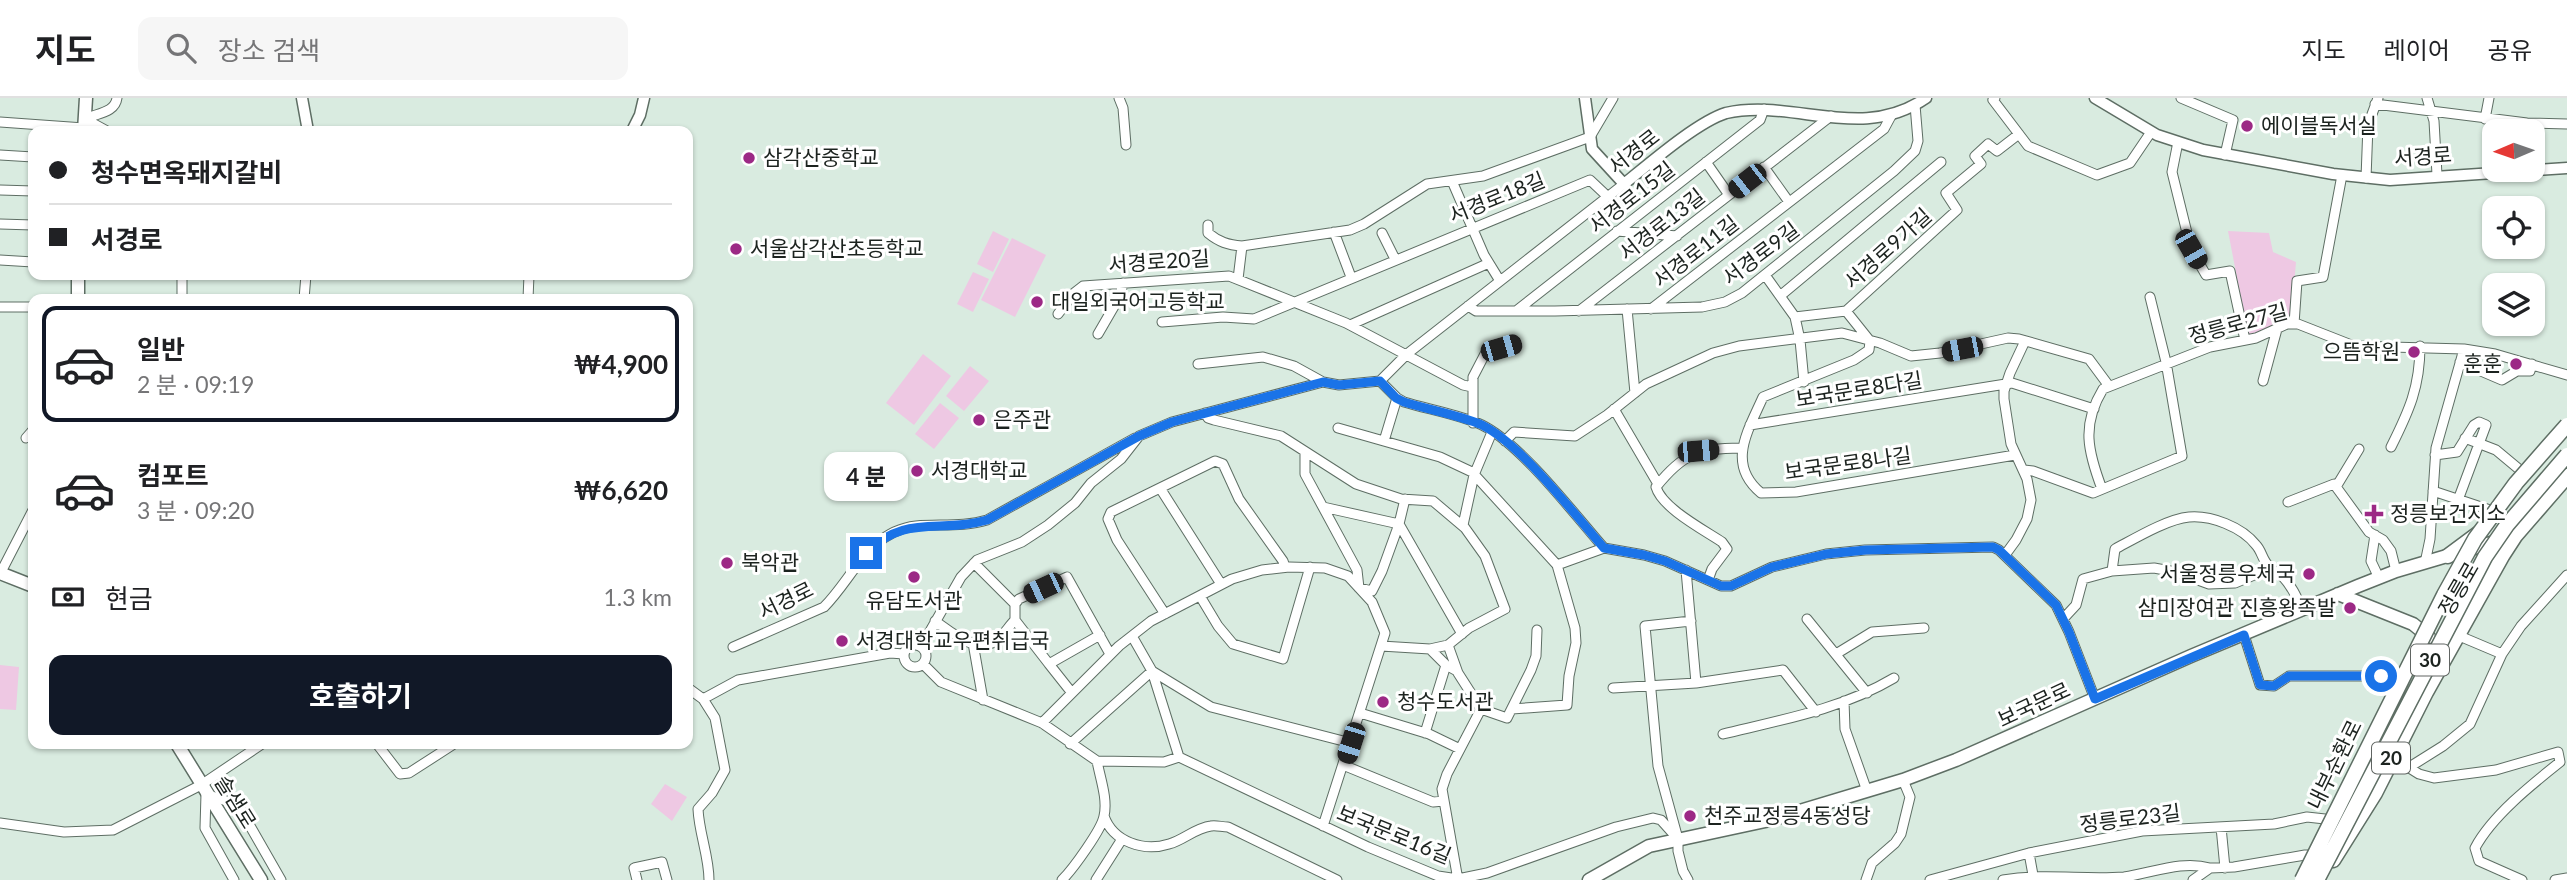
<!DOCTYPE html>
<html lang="ko">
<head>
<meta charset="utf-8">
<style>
  body { margin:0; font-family:Lato,"Noto Sans KR",sans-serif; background:#f6f6f6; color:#202124; height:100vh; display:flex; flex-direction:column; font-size:26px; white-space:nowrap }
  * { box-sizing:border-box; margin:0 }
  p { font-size:23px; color:#757577 }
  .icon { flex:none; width:38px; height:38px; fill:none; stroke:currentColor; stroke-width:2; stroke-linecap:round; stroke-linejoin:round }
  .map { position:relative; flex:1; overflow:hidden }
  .side { position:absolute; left:28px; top:196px; width:665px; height:455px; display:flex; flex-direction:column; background:#fff; border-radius:14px; box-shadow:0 2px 5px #0004 }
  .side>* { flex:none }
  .top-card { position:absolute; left:28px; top:28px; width:665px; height:154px; border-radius:14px; box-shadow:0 2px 5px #0004; display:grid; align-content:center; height:154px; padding:0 21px; background:#fff }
  .needle { width:46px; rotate:268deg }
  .buttons { position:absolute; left:2482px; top:21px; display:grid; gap:14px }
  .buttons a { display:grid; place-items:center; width:63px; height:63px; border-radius:14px; background:#fff; box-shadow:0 2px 5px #0004; font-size:35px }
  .end { position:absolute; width:32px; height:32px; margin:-16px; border:9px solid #1a73e8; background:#fff; box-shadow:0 0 0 4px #fff }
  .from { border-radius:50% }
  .bubble { position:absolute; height:49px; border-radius:14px; background:#fff; box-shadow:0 2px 5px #0004; font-size:23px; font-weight:700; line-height:49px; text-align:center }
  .car { position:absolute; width:21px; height:42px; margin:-21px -10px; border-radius:9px; box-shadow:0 0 5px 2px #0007; background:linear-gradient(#222 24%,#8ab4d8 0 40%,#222 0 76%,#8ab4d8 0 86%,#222 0) }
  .top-card b { display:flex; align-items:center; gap:24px; height:66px; font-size:26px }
  .top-card b+b { border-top:2px solid #e0e0e0 }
  .top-card i { width:18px; height:18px; background:#202124 }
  ul { padding:12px 0 0; list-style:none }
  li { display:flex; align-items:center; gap:21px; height:116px; margin:0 14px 10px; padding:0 7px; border:4px solid transparent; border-radius:14px }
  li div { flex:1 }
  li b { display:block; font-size:26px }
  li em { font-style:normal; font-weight:700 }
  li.active { border-color:#111827 }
  li>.icon { width:63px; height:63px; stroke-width:1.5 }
  .pay { display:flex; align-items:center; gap:18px; height:77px; padding:0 21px; font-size:26px }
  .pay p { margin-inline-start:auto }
  .button { display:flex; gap:14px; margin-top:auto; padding:14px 21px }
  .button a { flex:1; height:80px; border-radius:14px; background:#111827; color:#fff; font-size:28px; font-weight:700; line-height:80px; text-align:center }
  header { display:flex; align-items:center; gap:42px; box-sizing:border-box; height:98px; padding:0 35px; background:#fff; border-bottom:2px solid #e0e0e0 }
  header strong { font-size:33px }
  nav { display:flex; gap:38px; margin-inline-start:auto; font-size:24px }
  .search { width:490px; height:63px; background:#f6f6f6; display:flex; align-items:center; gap:18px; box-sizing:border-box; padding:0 24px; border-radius:14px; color:#757577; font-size:26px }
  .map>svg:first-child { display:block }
  .green { fill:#eec8e3 }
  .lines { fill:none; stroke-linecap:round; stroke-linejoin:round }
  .minor-casing { stroke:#5e6e64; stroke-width:11 }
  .tertiary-casing { stroke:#5e6e64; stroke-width:13 }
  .secondary-casing { stroke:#5e6e64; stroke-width:15 }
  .primary-casing { stroke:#5e6e64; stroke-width:17 }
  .minor { stroke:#fff; stroke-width:9 }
  .tertiary { stroke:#fff; stroke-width:10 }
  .secondary { stroke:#fff; stroke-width:12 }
  .primary { stroke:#fff; stroke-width:14 }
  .trunk-bridge-casing { stroke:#5e6e64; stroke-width:17; stroke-linecap:butt }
  .trunk-bridge { stroke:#fff; stroke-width:14 }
  .route { stroke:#1a73e8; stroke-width:9 }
  .poi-dot { fill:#9c2985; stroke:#fff; stroke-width:2.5 }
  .labels { text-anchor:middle; stroke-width:6; stroke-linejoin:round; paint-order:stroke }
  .shield { fill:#fff; stroke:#606562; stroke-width:2 }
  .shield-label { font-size:19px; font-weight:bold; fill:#1c231f }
  .poi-label { font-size:21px; fill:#1c231f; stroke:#fff; text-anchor:start }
  .street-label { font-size:21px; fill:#1c231f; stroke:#fff }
</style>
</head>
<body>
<header>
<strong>지도</strong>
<div class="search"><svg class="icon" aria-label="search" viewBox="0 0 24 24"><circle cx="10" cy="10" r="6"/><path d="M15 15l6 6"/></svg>장소 검색</div>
<nav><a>지도</a><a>레이어</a><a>공유</a></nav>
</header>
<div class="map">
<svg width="2567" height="782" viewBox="0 0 2567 782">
  <rect width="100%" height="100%" fill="#d9ebe0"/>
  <path class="green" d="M993,133L1009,141L993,174L977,166Z
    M2228,133L2269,135L2273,154L2296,164L2291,223L2248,237Z
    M1012,140L1046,157L1015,219L981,202Z
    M973,174L989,181L973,214L957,206Z
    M923,256L951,278L914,327L886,305Z
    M970,268L989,283L964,313L946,298Z
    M940,305L959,320L934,351L915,336Z
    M0,567L19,569L16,612L0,611Z
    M665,686L687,699L672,723L651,706Z"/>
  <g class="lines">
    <defs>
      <path id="minor" d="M1119,0L1123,10L1126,47
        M1995,0L1993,2L2028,48L2097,77L2130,65L2151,34
        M2181,0L2233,22L2225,57
        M2427,0L2434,23L2437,77
        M2375,6L2527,25L2567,26
        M85,21C97,15 115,15 117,0
        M85,21L107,33
        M2485,21L2489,0
        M0,24L84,30
        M2178,44L2172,74L2191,151L2206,177L2230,173L2245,242
        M0,57L33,59
        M1706,64L1729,97
        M1764,69L1789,104
        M2366,80L2368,27L2378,0
        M1452,83L1484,157L1500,183
        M0,92L33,93
        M0,126L33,127
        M1208,127V135C1219,144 1228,147 1242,148
        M1617,133L1677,138
        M1334,134L1351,179
        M1382,135L1395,161
        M0,162L33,164
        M182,177V201
        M1765,177L1795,219L1800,242L1804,284
        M1238,181L1242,148L1350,132L1364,126L1427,86L1483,78L1590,39L1613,0
        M1780,198L1941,64
        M304,201L306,177
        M528,201L529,177
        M1468,208L1476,213H1555L1702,209L1725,204L1742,195L1894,73L1915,53L1918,43L1915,7
        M0,209H33
        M1627,211L1635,295
        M1651,211L1884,31L1891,18
        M1516,213L1760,22L1764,11
        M1579,213L1831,18
        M1846,213L1870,243L1869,252L1854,262L1763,299C1748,333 1726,366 1761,395L1796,394L2015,357
        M1058,216L1074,195L1083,188L1229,178L1346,225L1463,287L1472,289
        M1795,219L1846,213L1957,112L1946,95L1981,66L1975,58L1988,46L1997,53L2019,36
        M1162,224L1223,219L1254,221L1590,82L1608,99
        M2294,226L2297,183L2323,179L2342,77
        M1350,227L1489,165
        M1098,236L1120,198L1123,185
        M2460,264L2502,282L2517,273H2530L2532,266
        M1198,266L1263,259L1294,268L1323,284
        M1380,283L1397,300L1404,304C1427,311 1461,317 1482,327C1522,347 1574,416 1604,450L1644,457L1665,463L1721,488H1731L1772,469L1826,456L1865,452L1993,449L1999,452L2056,507L2069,534L2095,601
        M2263,283L2277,231
        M1614,311L1658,386
        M1205,315L1208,320L1214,322L1281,338L1356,386L1401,401L1433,403L1465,430L1485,458L1505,511L1469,530L1448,547L1430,551
        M1473,325V279L1486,254L1515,245
        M1750,327L2012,285L2094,311
        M1338,330L1440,359L1472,374L1557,467L1575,530L1576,545L1569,578L1567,607L1512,611
        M26,340L33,332
        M2465,340L2496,352L2526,377
        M1384,343L1397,300
        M1505,343L1514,334L1575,338L1607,317L1646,286L1713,255L1739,248L1842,235L1880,245L1911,258L1940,255L2008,240L2019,241L2089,261L2109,288
        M2391,349C2409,313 2420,289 2420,248
        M1305,354V376L1357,472L1359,490L1372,493L1382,473L1399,426L1323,409
        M2435,357L2457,354L2474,327L2479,324L2486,327L2458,402
        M2024,372L2033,373L2093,395L2182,358L2166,264L2150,199
        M2336,389L2359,351
        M1160,390L1221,486
        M2102,391C2088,354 2081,327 2103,291L2210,249L2256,240L2287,226H2298L2354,248L2464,251L2495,256L2567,277
        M2433,393L2496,414
        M1405,401L1399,426L1462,536
        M2288,404L2334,386L2369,434L2383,442L2391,453L2396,473
        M1463,427L1474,377L1492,334
        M2375,437L2371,463L2379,480
        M2005,457L2016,442L2027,421L2031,402L2027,381L2011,346L2004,301V293L2010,275L2025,243
        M974,465L1015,506
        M2425,465L2430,441L2436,350L2464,251
        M1557,467L1604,450
        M1686,472L1696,585
        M2112,473L2115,451C2134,441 2167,421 2189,419C2211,417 2242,429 2256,447C2261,452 2262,460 2267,466C2271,472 2277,474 2283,479C2292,488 2297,500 2302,511
        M0,476L33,412
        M1708,482L1712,471L1727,451L1722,444C1704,432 1662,410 1656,389C1684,354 1698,351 1741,350
        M1200,498L1218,528L1233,546L1283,561L1310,469
        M1165,516L1117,442L1108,421L1111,414L1215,363L1223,366L1239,401L1283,463L1285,469
        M1807,521L1867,595
        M2063,521L2076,507L2083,481L2112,473L2154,470L2176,474L2209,486L2235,485L2271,470
        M935,523C951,534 975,556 996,543C1003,538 1009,528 1015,522
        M1100,537L1049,566L1015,522V506L1019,501L1067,479L1110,556
        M2244,537L2260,587L2274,588L2289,578H2381L2403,586
        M2457,537L2502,556
        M1132,538L1152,573L1179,659L1368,749L1438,778L1458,781L1487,775L1616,729L1653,720L1661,722L1678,741
        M973,545L983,602
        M904 558a11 11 0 1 1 22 0a11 11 0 1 1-22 0Z
        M1448,547L1458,575L1481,611L1507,620L1531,572L1536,558L1537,532
        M1381,548L1430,551L1446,567L1457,573
        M733,549L824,509C853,480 869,433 916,428C940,426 964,429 987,422L1135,340
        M921,549L961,479L977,462L1022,444L1048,427L1075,405L1091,385L1121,361L1139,338L1172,324L1323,284L1339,287L1380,283L1407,256L1624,86
        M1836,556L1872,534L1924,530
        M923,566L941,584L1042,625L1097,663L1164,664L1179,659
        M1049,566L1072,595
        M688,590L703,601
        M1613,590L1696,585L1783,572L1816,614
        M1844,603L1845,631L1867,693
        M1360,615L1429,636L1460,651
        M1042,625L1119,548L1151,523L1232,481L1262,472L1289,469L1325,470L1348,478L1372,504L1385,535L1323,728
        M1425,635L1446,567
        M1723,636C1781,622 1842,611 1894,580
        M377,646L400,676L409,675L454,646
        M1070,646L1152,573L1211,609L1351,645
        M2392,659L2419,676L2434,680L2496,672L2558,654L2560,664C2531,687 2492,718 2475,750L2479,763L2522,782
        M1343,667L1433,704L1444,703
        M2408,670L2443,648L2470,626L2502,556L2521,528L2567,477
        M1104,718C1113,744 1144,754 1169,746C1184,742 1195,730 1211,728C1216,727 1222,729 1228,729L1337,782
        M0,725L64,734L113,732L201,687L262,646
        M2221,729L2225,770
        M2029,755L2033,777
        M234,782L205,730L206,696L238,707L281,782
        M637,782L634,770L662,764L667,782
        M709,782C709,758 699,735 698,711L712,695L725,672L715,620L703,601L738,582L890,555L904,556
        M1062,782C1073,771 1102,731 1104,718C1108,701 1100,680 1097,663
        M1096,782L1122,741
        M1458,782L1442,691L1447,676L1481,611
        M1688,782L1683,773L1678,753V741L1658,668L1645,528L1691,523
        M1866,782L1872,765L1895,745L1901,736L1910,699L1903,682
        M1930,782L2029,755L2142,733L2274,726L2307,719L2334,722
        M2003,782C2046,775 2082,782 2124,779C2153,775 2181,762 2210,770
        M2193,782L2210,770L2234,769L2305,757H2319
        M2555,782L2567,780"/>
      <path id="tertiary" d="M302,0L308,33
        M1585,0L1592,51L1624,86C1649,66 1697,24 1726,15C1794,0 1861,45 1926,0
        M2095,0L2157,37L2203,52L2333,76L2390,82L2567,70
        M632,33L640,17L644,0"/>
      <path id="secondary" d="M84,33L86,0
        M78,201V177
        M0,475L33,488
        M2338,496L2413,526L2429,539
        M177,646L261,782
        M1589,782L1649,748L1770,722L1903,682L1956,662L2191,558L2358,488L2396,473L2501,442"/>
      <path id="primary" d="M2448,458L2479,435
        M2333,762L2375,695L2426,594L2502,458L2515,438L2567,378"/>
    </defs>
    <use href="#minor" class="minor-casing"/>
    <use href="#tertiary" class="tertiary-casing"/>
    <use href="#secondary" class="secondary-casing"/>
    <use href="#primary" class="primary-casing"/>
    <use href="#minor" class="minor"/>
    <use href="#tertiary" class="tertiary"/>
    <use href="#secondary" class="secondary"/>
    <use href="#primary" class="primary"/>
    <defs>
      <path id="trunk-bridge" d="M2302,782L2444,497L2475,441L2516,385L2567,327
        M2317,782L2485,459L2507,427L2567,357"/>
    </defs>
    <use href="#trunk-bridge" class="trunk-bridge-casing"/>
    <use href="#trunk-bridge" class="trunk-bridge"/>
  </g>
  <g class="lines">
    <path class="route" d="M866,455C906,415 939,436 987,422L1139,338L1172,324L1323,284L1339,287L1380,283L1396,300L1404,304C1426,311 1462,318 1482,327C1522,347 1574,416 1604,450L1644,457L1665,463L1721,488H1731L1772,469L1826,456L1866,452L1993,449L1999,452L2056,507L2069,534L2095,601L2244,537L2260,587L2274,588L2289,578H2381"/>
  </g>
  <g class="poi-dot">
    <circle cx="2247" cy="28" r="7"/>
    <circle cx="749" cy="60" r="7"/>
    <circle cx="736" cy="151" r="7"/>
    <circle cx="1037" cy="204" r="7"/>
    <circle cx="2414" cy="254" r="7"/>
    <circle cx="2516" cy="266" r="7"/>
    <circle cx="979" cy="322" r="7"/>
    <circle cx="917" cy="373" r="7"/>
    <path d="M2370.5 405.5h7v7h7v7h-7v7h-7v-7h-7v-7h7z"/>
    <circle cx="727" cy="465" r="7"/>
    <circle cx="2309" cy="476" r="7"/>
    <circle cx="914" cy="479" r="7"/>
    <circle cx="2350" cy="510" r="7"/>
    <circle cx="842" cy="543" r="7"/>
    <circle cx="1383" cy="604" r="7"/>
    <circle cx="1690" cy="718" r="7"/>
  </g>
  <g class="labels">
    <g class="shield">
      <rect x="2411" y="546.5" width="38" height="31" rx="5"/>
      <rect x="2372" y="644.5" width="38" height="31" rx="5"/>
    </g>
    <g class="shield-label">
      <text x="2430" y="569">30</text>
      <text x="2391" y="667">20</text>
    </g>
    <g class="poi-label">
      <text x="2261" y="35">에이블독서실</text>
      <text x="763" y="67">삼각산중학교</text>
      <text x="750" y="158">서울삼각산초등학교</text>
      <text x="1051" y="211">대일외국어고등학교</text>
      <text x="2400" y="261" text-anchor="end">으뜸학원</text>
      <text x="2502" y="273" text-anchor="end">훈훈</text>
      <text x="993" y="329">은주관</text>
      <text x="931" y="380">서경대학교</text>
      <text x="2390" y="423">정릉보건지소</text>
      <text x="741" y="472">북악관</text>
      <text x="2295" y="483" text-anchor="end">서울정릉우체국</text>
      <text x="914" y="510" text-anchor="middle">유담도서관</text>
      <text x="2336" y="517" text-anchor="end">삼미장여관 진흥왕족발</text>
      <text x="856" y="550">서경대학교우편취급국</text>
      <text x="1397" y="611">청수도서관</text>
      <text x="1704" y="725">천주교정릉4동성당</text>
    </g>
    <g class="street-label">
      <text transform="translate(1634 54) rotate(-38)" y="7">서경로</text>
      <text transform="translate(2423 59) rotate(-4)" y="7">서경로</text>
      <text transform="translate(1497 100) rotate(-22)" y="7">서경로18길</text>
      <text transform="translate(1632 100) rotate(-38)" y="7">서경로15길</text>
      <text transform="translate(1662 127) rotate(-38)" y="7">서경로13길</text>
      <text transform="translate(1888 151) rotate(-42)" y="7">서경로9가길</text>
      <text transform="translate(1696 154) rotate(-38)" y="7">서경로11길</text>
      <text transform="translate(1761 156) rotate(-37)" y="7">서경로9길</text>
      <text transform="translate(1159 164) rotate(-4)" y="7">서경로20길</text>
      <text transform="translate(2238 226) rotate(-15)" y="7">정릉로27길</text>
      <text transform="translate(1859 292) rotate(-9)" y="7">보국문로8다길</text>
      <text transform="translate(1848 366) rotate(-8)" y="7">보국문로8나길</text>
      <text transform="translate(2459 491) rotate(-60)" y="7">정릉로</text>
      <text transform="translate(786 503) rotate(-26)" y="7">서경로</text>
      <text transform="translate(2034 607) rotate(-25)" y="7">보국문로</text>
      <text transform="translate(2335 667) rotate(-64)" y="7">내부순환로</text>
      <text transform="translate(235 704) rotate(58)" y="7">솔샘로</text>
      <text transform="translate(2130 721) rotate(-7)" y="7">정릉로23길</text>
      <text transform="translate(1394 737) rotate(22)" y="7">보국문로16길</text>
    </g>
  </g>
</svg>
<div class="buttons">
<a><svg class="needle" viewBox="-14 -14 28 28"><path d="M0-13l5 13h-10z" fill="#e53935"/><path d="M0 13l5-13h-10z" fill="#757577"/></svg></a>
<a><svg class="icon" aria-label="locate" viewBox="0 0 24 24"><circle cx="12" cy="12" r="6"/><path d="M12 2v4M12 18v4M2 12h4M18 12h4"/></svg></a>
<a><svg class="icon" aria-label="layers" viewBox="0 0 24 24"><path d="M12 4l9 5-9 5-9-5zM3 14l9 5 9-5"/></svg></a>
</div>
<i class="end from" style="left:2381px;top:578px"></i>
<i class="end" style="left:866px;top:455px"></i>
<div class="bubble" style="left:824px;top:354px;width:84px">4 분</div>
<i class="car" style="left:1747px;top:83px;rotate:232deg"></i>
<i class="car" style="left:2191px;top:151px;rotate:150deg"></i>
<i class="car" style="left:1501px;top:250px;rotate:74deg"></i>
<i class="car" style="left:1962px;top:251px;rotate:259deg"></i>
<i class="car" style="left:1698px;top:353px;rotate:85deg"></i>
<i class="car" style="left:1043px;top:490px;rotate:245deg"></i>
<i class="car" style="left:1351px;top:645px;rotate:198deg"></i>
<div class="top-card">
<b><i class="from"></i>청수면옥돼지갈비</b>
<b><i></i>서경로</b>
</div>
<section class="side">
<ul>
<li class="active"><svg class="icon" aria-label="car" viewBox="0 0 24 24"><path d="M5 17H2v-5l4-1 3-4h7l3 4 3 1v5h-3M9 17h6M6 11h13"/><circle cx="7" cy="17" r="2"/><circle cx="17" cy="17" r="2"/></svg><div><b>일반</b><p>2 분 · 09:19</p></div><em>₩4,900</em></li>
<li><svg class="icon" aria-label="car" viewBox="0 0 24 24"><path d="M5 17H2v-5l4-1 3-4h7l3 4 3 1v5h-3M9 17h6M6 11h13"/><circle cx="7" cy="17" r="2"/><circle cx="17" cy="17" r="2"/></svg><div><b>컴포트</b><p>3 분 · 09:20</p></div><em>₩6,620</em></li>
</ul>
<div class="pay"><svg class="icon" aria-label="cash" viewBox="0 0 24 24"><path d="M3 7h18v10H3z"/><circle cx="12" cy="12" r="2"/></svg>현금<p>1.3 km</p></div>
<div class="button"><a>호출하기</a></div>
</section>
</div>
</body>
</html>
